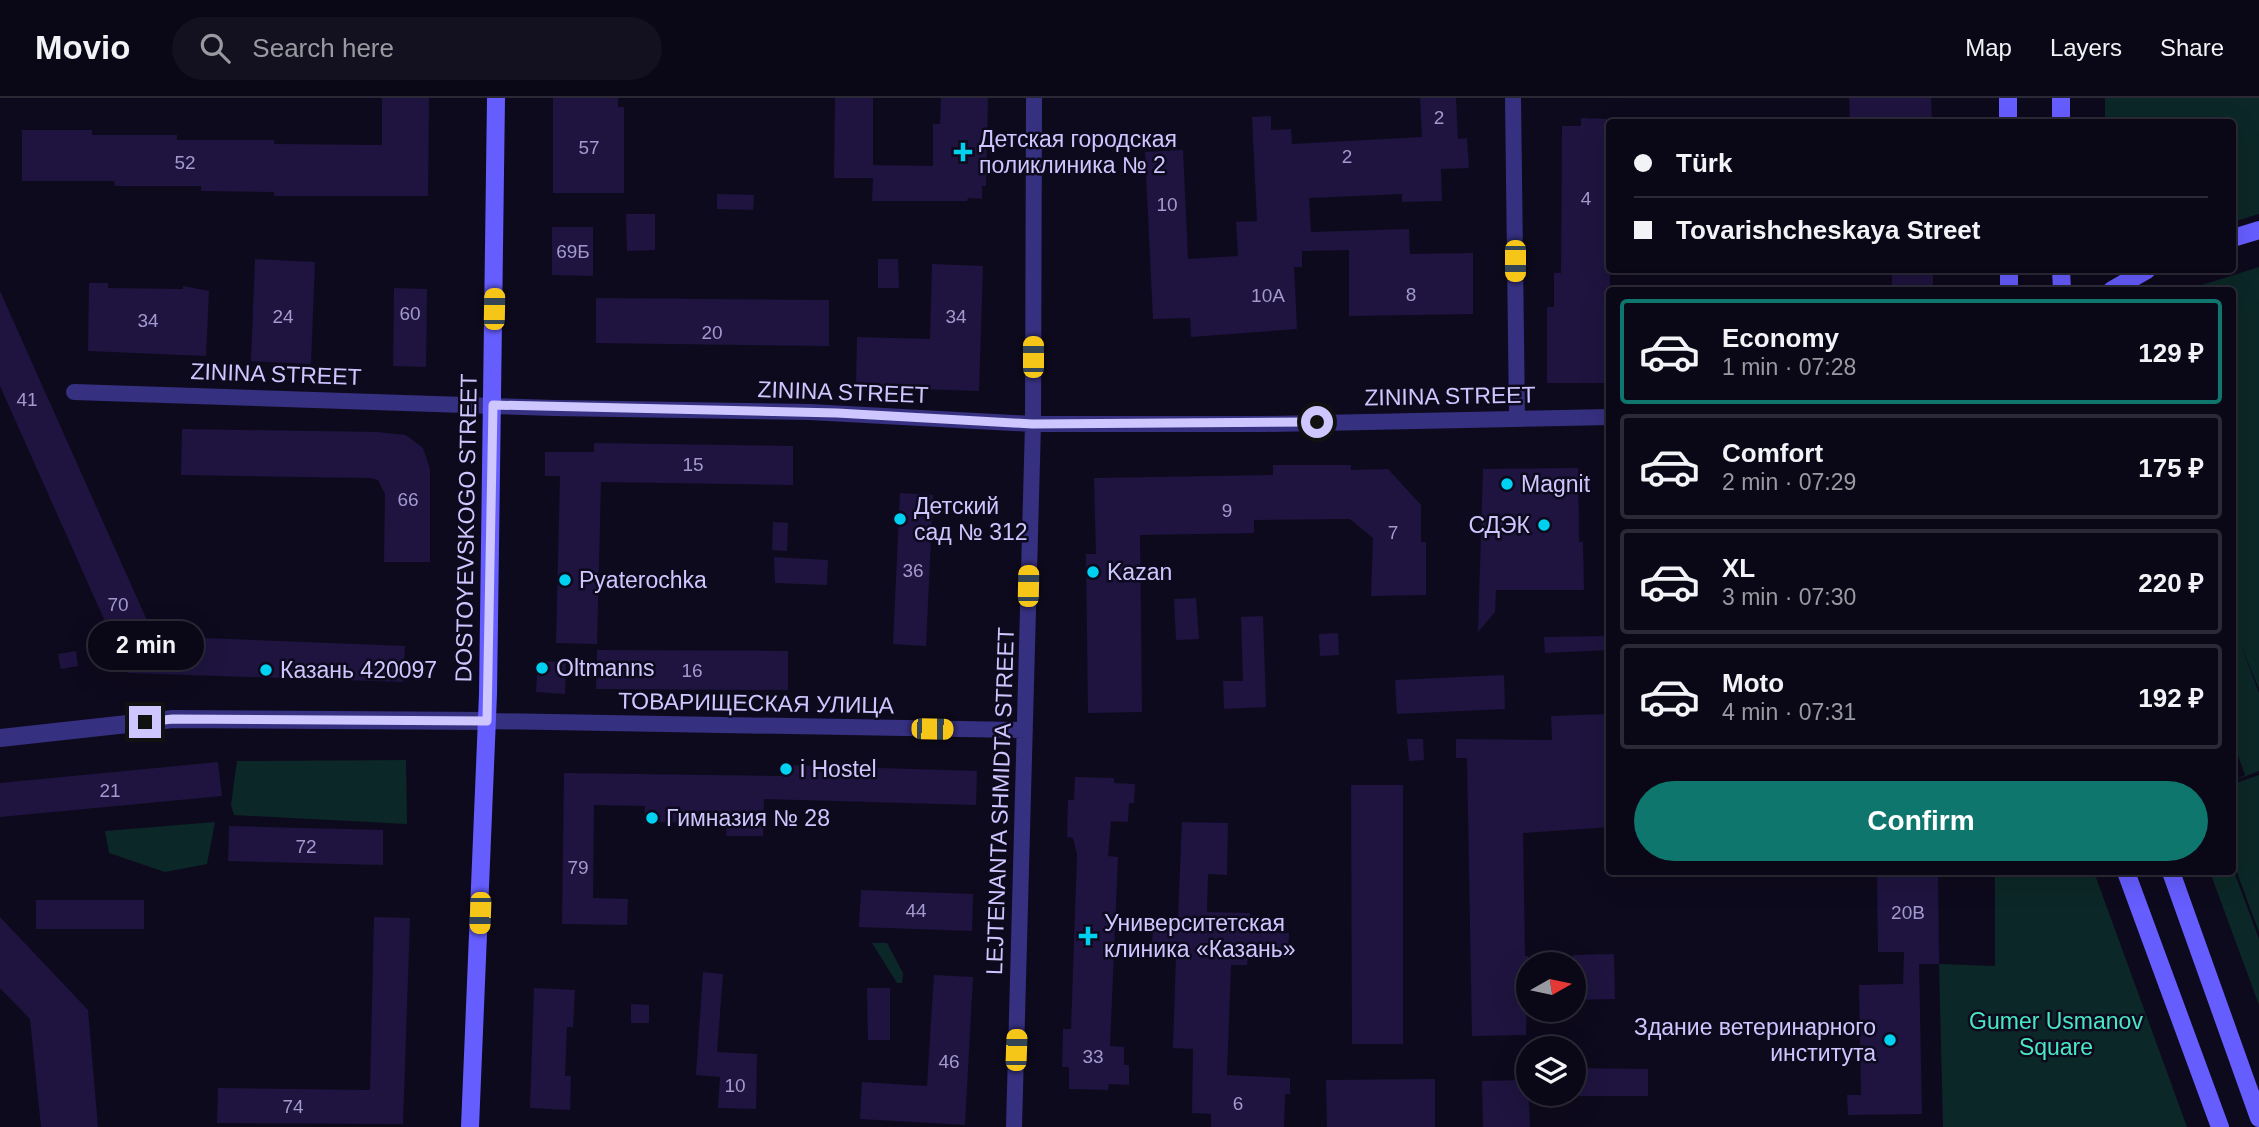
<!DOCTYPE html>
<html lang="en">
<head>
<meta charset="utf-8">
<style>
  body { margin:0; font-family:Arial,sans-serif; background:#13111f; color:#f1f3f6; height:100vh; display:flex; flex-direction:column; font-size:26px; white-space:nowrap }
  * { box-sizing:border-box; margin:0 }
  p { font-size:23px; color:#999aa1 }
  .icon { flex:none; width:38px; height:38px; fill:none; stroke:currentColor; stroke-width:2; stroke-linecap:round; stroke-linejoin:round }
  .map { position:relative; flex:1; overflow:hidden }
  .drawer { position:absolute; left:1606px; top:189px; width:630px; height:588px; display:flex; flex-direction:column; background:#0a0816; border-radius:7px; box-shadow:0 7px 28px #0002,0 0 0 2px #2a2935 }
  .drawer>* { flex:none }
  .banner { position:absolute; left:1606px; top:21px; width:630px; height:154px; border-radius:7px; box-shadow:0 7px 28px #0002,0 0 0 2px #2a2935; display:grid; align-content:center; height:154px; padding:0 28px; background:#0a0816 }
  .needle { width:46px; rotate:81deg }
  .buttons { position:absolute; left:1516px; top:854px; display:grid; gap:14px }
  .buttons a { display:grid; place-items:center; width:70px; height:70px; border-radius:50%; background:#0a0816; box-shadow:0 7px 28px #0002,0 0 0 2px #2a2935; font-size:35px }
  .end { position:absolute; width:32px; height:32px; margin:-16px; border:9px solid #cec6ff; background:#111; box-shadow:0 0 0 4px #111 }
  .from { border-radius:50% }
  .bubble { position:absolute; height:49px; border-radius:24px; background:#0a0816; box-shadow:0 7px 28px #0002,0 0 0 2px #2a2935; font-size:23px; font-weight:800; line-height:49px; text-align:center }
  .car { position:absolute; width:21px; height:42px; margin:-21px -10px; border-radius:9px; box-shadow:0 0 5px 2px #0007; background:linear-gradient(#f5c518 24%,#345 0 40%,#f5c518 0 76%,#345 0 86%,#f5c518 0) }
  .banner b { display:flex; align-items:center; gap:24px; height:66px; font-size:26px }
  .banner b+b { border-top:2px solid #2a2935 }
  .banner i { width:18px; height:18px; background:#f1f3f6 }
  ul { padding:12px 0 0; list-style:none }
  li { display:flex; align-items:center; gap:21px; height:105px; margin:0 14px 10px; padding:0 14px; border:4px solid #2a2935; border-radius:7px }
  li div { flex:1 }
  li b { display:block; font-size:26px }
  li em { font-style:normal; font-weight:800 }
  li.current { border-color:#0f766e }
  li>.icon { width:63px; height:63px; stroke-width:1.5 }
  .primary-button { display:flex; gap:14px; margin-top:auto; padding:14px 28px }
  .primary-button a { flex:1; height:80px; border-radius:42px; background:#0f766e; color:#fff; font-size:28px; font-weight:800; line-height:80px; text-align:center }
  header { display:flex; align-items:center; gap:42px; box-sizing:border-box; height:98px; padding:0 35px; background:#0a0816; border-bottom:2px solid #2a2935 }
  header strong { font-size:33px }
  nav { display:flex; gap:38px; margin-inline-start:auto; font-size:24px }
  .search { width:490px; height:63px; background:#13111f; display:flex; align-items:center; gap:18px; box-sizing:border-box; padding:0 24px; border-radius:38px; color:#999aa1; font-size:26px }
  .map>svg:first-child { display:block }
  .green { fill:#0c2727 }
  .building { fill:#1e143f }
  .lines { fill:none; stroke-linecap:round; stroke-linejoin:round }
  .minor { stroke:#363080; stroke-width:16 }
  .tertiary { stroke:#363080; stroke-width:18 }
  .secondary { stroke:#665dff; stroke-width:18 }
  .route { stroke:#cec6ff; stroke-width:9 }
  .poi-dot { fill:#00d1f1; stroke:#0e0a1d; stroke-width:2.5 }
  .labels { text-anchor:middle; stroke-width:5; stroke-linejoin:round; paint-order:stroke }
  .number-label { font-size:19px; fill:#a29acf }
  .poi-label { font-size:23px; fill:#cec6ff; stroke:#0e0a1d; text-anchor:start }
  .street-label { font-size:23px; fill:#cec6ff; stroke:#0e0a1d }
  .park-label { font-size:23px; fill:#48e8c5; stroke:#0e0a1d }
</style>
</head>
<body>
<header>
<strong>Movio</strong>
<div class="search"><svg class="icon" aria-label="search" viewBox="0 0 24 24"><circle cx="10" cy="10" r="6"/><path d="M15 15l6 6"/></svg>Search here</div>
<nav><a>Map</a><a>Layers</a><a>Share</a></nav>
</header>
<div class="map">
<svg width="2259" height="1029" viewBox="0 0 2259 1029">
  <rect width="100%" height="100%" fill="#0e0a1d"/>
  <path class="green" d="M2105,0H2259V116L2233,124V24H2105Z
    M2259,169V591L2241,547L2259,595V673L2233,683L2245,677L2233,643V192H2186Z
    M406,662L407,726L234,717L231,707L237,663Z
    M2259,677V834L2233,764V686Z
    M215,724L207,766L165,774L109,755L105,733Z
    M2233,771L2259,841V907L2210,774H2233Z
    M1995,774H2094L2187,1029H1943L1939,866L1995,868Z
    M872,845H887L903,875L902,885H897Z"/>
  <path class="building" d="M382,0H429L428,98H274V94L201,93V88H115L114,83H22V32H92V37H177V42H274V46L382,47Z
    M553,0H618V9H624V95H553Z
    M835,0H873V67L933,68V26H940L941,0H988L986,88H982V101L968,100L967,103H872L873,80H834Z
    M1420,0H1456L1458,41L1467,40L1469,70L1441,71L1442,103L1402,104V96L1309,100L1311,134L1409,131L1410,156L1473,155V216L1349,218V152L1302,153V169H1294L1297,231L1191,239L1190,220L1153,221L1145,54L1183,52L1188,161L1238,158L1236,124L1257,123L1252,19L1271,18V32L1291,31L1292,46L1422,39Z
    M1849,0H1931L1932,24H1850Z
    M1581,20L1610,21V285H1547V209H1554V175H1561L1562,28H1581Z
    M717,96L754,97L753,112L717,111Z
    M626,116H655V152L627,153Z
    M552,129H593V178L552,177Z
    M255,161L315,164L311,266L251,263Z
    M878,161H898L899,190H878Z
    M932,166L983,168L979,293L856,289L857,239L930,241Z
    M1892,172H1933V192H1892Z
    M89,185H108V190L183,191V188L209,193L206,258L88,253Z
    M394,190L427,191L426,269L393,268Z
    M0,193L154,538L405,548L403,584L128,575L0,288Z
    M596,200L829,202V248L596,245Z
    M182,331L377,334L406,337L423,350L430,371V464H384L385,396L378,382L371,380L181,377Z
    M594,345L793,348V387L601,384L597,546L556,545L560,378H545V354H594Z
    M1273,367H1351V372L1388,371L1421,407V444H1426V497L1371,498L1373,440L1350,421L1254,422V435L1140,437L1142,614L1088,615L1086,456H1096L1094,380L1273,377Z
    M1578,370L1579,444H1583L1584,492H1496L1495,514L1478,534L1483,371Z
    M900,395L933,397L926,548L893,546Z
    M773,424L788,425L787,453L772,452Z
    M774,459L828,462L827,487L775,485Z
    M1196,500L1199,541L1176,542L1174,501Z
    M1263,518L1266,609L1224,611L1223,583H1243L1241,519Z
    M1338,535L1339,557L1320,558L1319,536Z
    M1610,538V552L1545,555L1544,539Z
    M597,552L788,553V592L596,591Z
    M76,553L78,568L61,571L58,556Z
    M538,563L566,564L565,596L536,594Z
    M1504,577L1505,611L1397,616L1395,582Z
    M1610,616V729L1523,735L1525,858H1528L1526,937L1472,938L1467,660H1456V641L1552,642L1551,618Z
    M1407,641H1423L1424,662L1409,663Z
    M218,664L222,698L0,719V685Z
    M783,667L977,673L976,707L764,701L763,738H726L727,725L644,724L645,708L594,707L593,800L628,801L627,827L562,826L564,675L782,678Z
    M1075,679L1114,680V685L1135,686L1134,705H1129L1128,724L1111,723L1108,758L1118,759L1110,948L1124,949V967H1129V987L1109,986L1108,992L1069,991V969H1062L1063,931H1071L1077,757L1073,740L1067,739L1068,702H1074Z
    M1351,687H1403V946H1352Z
    M1182,724L1228,725L1227,777L1208,776L1207,814L1250,815V834L1289,835L1288,860L1248,859L1247,867H1231L1227,977L1290,980V996H1285L1284,1029H1211V1016L1192,1015L1193,951L1173,950L1176,856L1152,855L1153,819L1178,820Z
    M229,728L383,732V767L228,763Z
    M1877,774H1938L1939,866H1919L1922,1016L1848,1017L1847,997H1861L1859,887L1903,886L1904,854H1878Z
    M861,792L973,796L972,833L859,829Z
    M36,802H144V831H36Z
    M0,819L88,912L98,1029H41L30,921L0,890Z
    M374,819L410,820L403,1026L217,1025L218,990L370,992Z
    M1614,856L1615,901L1573,902V857Z
    M703,874L723,876L717,954L757,956L756,1011L718,1010L720,979L696,977Z
    M934,877L973,879L965,1027L860,1021L862,984L927,988Z
    M534,890L575,892L573,929H567L565,978H571L570,1012L530,1010Z
    M867,890H890V942H868Z
    M631,906L649,907V925H631Z
    M1573,970L1648,971V998H1573Z
    M1435,981V1029H1327L1326,982Z
    M1528,982L1530,1029H1483L1482,983Z"/>
  <g class="lines">
    <path class="minor" d="M1513,0L1517,319
      M74,294L554,310L810,314L1033,326H1264L1610,319
      M487,623L1025,632
      M1014,1029L1033,326L1034,0"/>
    <path class="tertiary" d="M0,640L173,621L487,623"/>
    <path class="secondary" d="M2008,0V24
      M2061,0V24
      M2233,140L2259,132
      M2009,172V192
      M2061,172L2062,192
      M2112,192L2147,172
      M2126,774L2220,1029
      M2171,774L2259,1020
      M470,1029L488,596L496,0"/>
  </g>
  <g class="lines">
    <path class="route" d="M145,624L173,621L487,623L493,307L837,315L1032,326L1317,324"/>
  </g>
  <g class="poi-dot">
    <path d="M959.5 43.5h7v7h7v7h-7v7h-7v-7h-7v-7h7z"/>
    <circle cx="1507" cy="386" r="7"/>
    <circle cx="900" cy="421" r="7"/>
    <circle cx="1544" cy="427" r="7"/>
    <circle cx="1093" cy="474" r="7"/>
    <circle cx="565" cy="482" r="7"/>
    <circle cx="542" cy="570" r="7"/>
    <circle cx="266" cy="572" r="7"/>
    <circle cx="786" cy="671" r="7"/>
    <circle cx="652" cy="720" r="7"/>
    <path d="M1084.5 827.5h7v7h7v7h-7v7h-7v-7h-7v-7h7z"/>
    <circle cx="1890" cy="942" r="7"/>
  </g>
  <g class="labels">
    <g class="number-label">
      <text x="1439" y="26">2</text>
      <text x="589" y="56">57</text>
      <text x="1347" y="65">2</text>
      <text x="185" y="71">52</text>
      <text x="1586" y="107">4</text>
      <text x="1167" y="113">10</text>
      <text x="573" y="160">69Б</text>
      <text x="1411" y="203">8</text>
      <text x="1268" y="204">10А</text>
      <text x="410" y="222">60</text>
      <text x="283" y="225">24</text>
      <text x="956" y="225">34</text>
      <text x="148" y="229">34</text>
      <text x="712" y="241">20</text>
      <text x="27" y="308">41</text>
      <text x="693" y="373">15</text>
      <text x="408" y="408">66</text>
      <text x="1227" y="419">9</text>
      <text x="1393" y="441">7</text>
      <text x="913" y="479">36</text>
      <text x="118" y="513">70</text>
      <text x="692" y="579">16</text>
      <text x="110" y="699">21</text>
      <text x="306" y="755">72</text>
      <text x="578" y="776">79</text>
      <text x="916" y="819">44</text>
      <text x="1908" y="821">20В</text>
      <text x="1093" y="965">33</text>
      <text x="949" y="970">46</text>
      <text x="735" y="994">10</text>
      <text x="1238" y="1012">6</text>
      <text x="293" y="1015">74</text>
    </g>
    <g class="poi-label">
      <text x="979" y="49">Детская городская<tspan x="979" dy="26">поликлиника № 2</tspan></text>
      <text x="1521" y="394">Magnit</text>
      <text x="914" y="416">Детский<tspan x="914" dy="26">сад № 312</tspan></text>
      <text x="1530" y="435" text-anchor="end">СДЭК</text>
      <text x="1107" y="482">Kazan</text>
      <text x="579" y="490">Pyaterochka</text>
      <text x="556" y="578">Oltmanns</text>
      <text x="280" y="580">Казань 420097</text>
      <text x="800" y="679">i Hostel</text>
      <text x="666" y="728">Гимназия № 28</text>
      <text x="1104" y="833">Университетская<tspan x="1104" dy="26">клиника «Казань»</tspan></text>
      <text x="1876" y="937" text-anchor="end">Здание ветеринарного<tspan x="1876" dy="26">института</tspan></text>
    </g>
    <g class="street-label">
      <text transform="translate(276 276) rotate(2)" y="8">ZININA STREET</text>
      <text transform="translate(843 294) rotate(2)" y="8">ZININA STREET</text>
      <text transform="translate(1450 298) rotate(-1)" y="8">ZININA STREET</text>
      <text transform="translate(466 430) rotate(-89)" y="8">DOSTOYEVSKOGO STREET</text>
      <text transform="translate(756 605) rotate(1)" y="8">ТОВАРИЩЕСКАЯ УЛИЦА</text>
      <text transform="translate(1000 703) rotate(-88)" y="8">LEJTENANTA SHMIDTA STREET</text>
    </g>
    <g class="park-label">
      <text x="2056" y="931">Gumer Usmanov<tspan x="2056" dy="26">Square</tspan></text>
    </g>
  </g>
</svg>
<div class="buttons">
<a><svg class="needle" viewBox="-14 -14 28 28"><path d="M0-13l5 13h-10z" fill="#e53935"/><path d="M0 13l5-13h-10z" fill="#999aa1"/></svg></a>
<a><svg class="icon" aria-label="layers" viewBox="0 0 24 24"><path d="M12 4l9 5-9 5-9-5zM3 14l9 5 9-5"/></svg></a>
</div>
<i class="end from" style="left:1317px;top:324px"></i>
<i class="end" style="left:145px;top:624px"></i>
<div class="bubble" style="left:88px;top:523px;width:116px">2 min</div>
<i class="car" style="left:1515px;top:163px;rotate:180deg"></i>
<i class="car" style="left:494px;top:211px;rotate:1deg"></i>
<i class="car" style="left:1033px;top:259px;rotate:0deg"></i>
<i class="car" style="left:1028px;top:488px;rotate:1deg"></i>
<i class="car" style="left:932px;top:631px;rotate:91deg"></i>
<i class="car" style="left:480px;top:815px;rotate:182deg"></i>
<i class="car" style="left:1016px;top:952px;rotate:2deg"></i>
<div class="banner">
<b><i class="from"></i>Türk</b>
<b><i></i>Tovarishcheskaya Street</b>
</div>
<section class="drawer">
<ul>
<li class="current"><svg class="icon" aria-label="car" viewBox="0 0 24 24"><path d="M5 17H2v-5l4-1 3-4h7l3 4 3 1v5h-3M9 17h6M6 11h13"/><circle cx="7" cy="17" r="2"/><circle cx="17" cy="17" r="2"/></svg><div><b>Economy</b><p>1 min · 07:28</p></div><em>129 ₽</em></li>
<li><svg class="icon" aria-label="car" viewBox="0 0 24 24"><path d="M5 17H2v-5l4-1 3-4h7l3 4 3 1v5h-3M9 17h6M6 11h13"/><circle cx="7" cy="17" r="2"/><circle cx="17" cy="17" r="2"/></svg><div><b>Comfort</b><p>2 min · 07:29</p></div><em>175 ₽</em></li>
<li><svg class="icon" aria-label="car" viewBox="0 0 24 24"><path d="M5 17H2v-5l4-1 3-4h7l3 4 3 1v5h-3M9 17h6M6 11h13"/><circle cx="7" cy="17" r="2"/><circle cx="17" cy="17" r="2"/></svg><div><b>XL</b><p>3 min · 07:30</p></div><em>220 ₽</em></li>
<li><svg class="icon" aria-label="car" viewBox="0 0 24 24"><path d="M5 17H2v-5l4-1 3-4h7l3 4 3 1v5h-3M9 17h6M6 11h13"/><circle cx="7" cy="17" r="2"/><circle cx="17" cy="17" r="2"/></svg><div><b>Moto</b><p>4 min · 07:31</p></div><em>192 ₽</em></li>
</ul>
<div class="primary-button"><a>Confirm</a></div>
</section>
</div>
</body>
</html>
